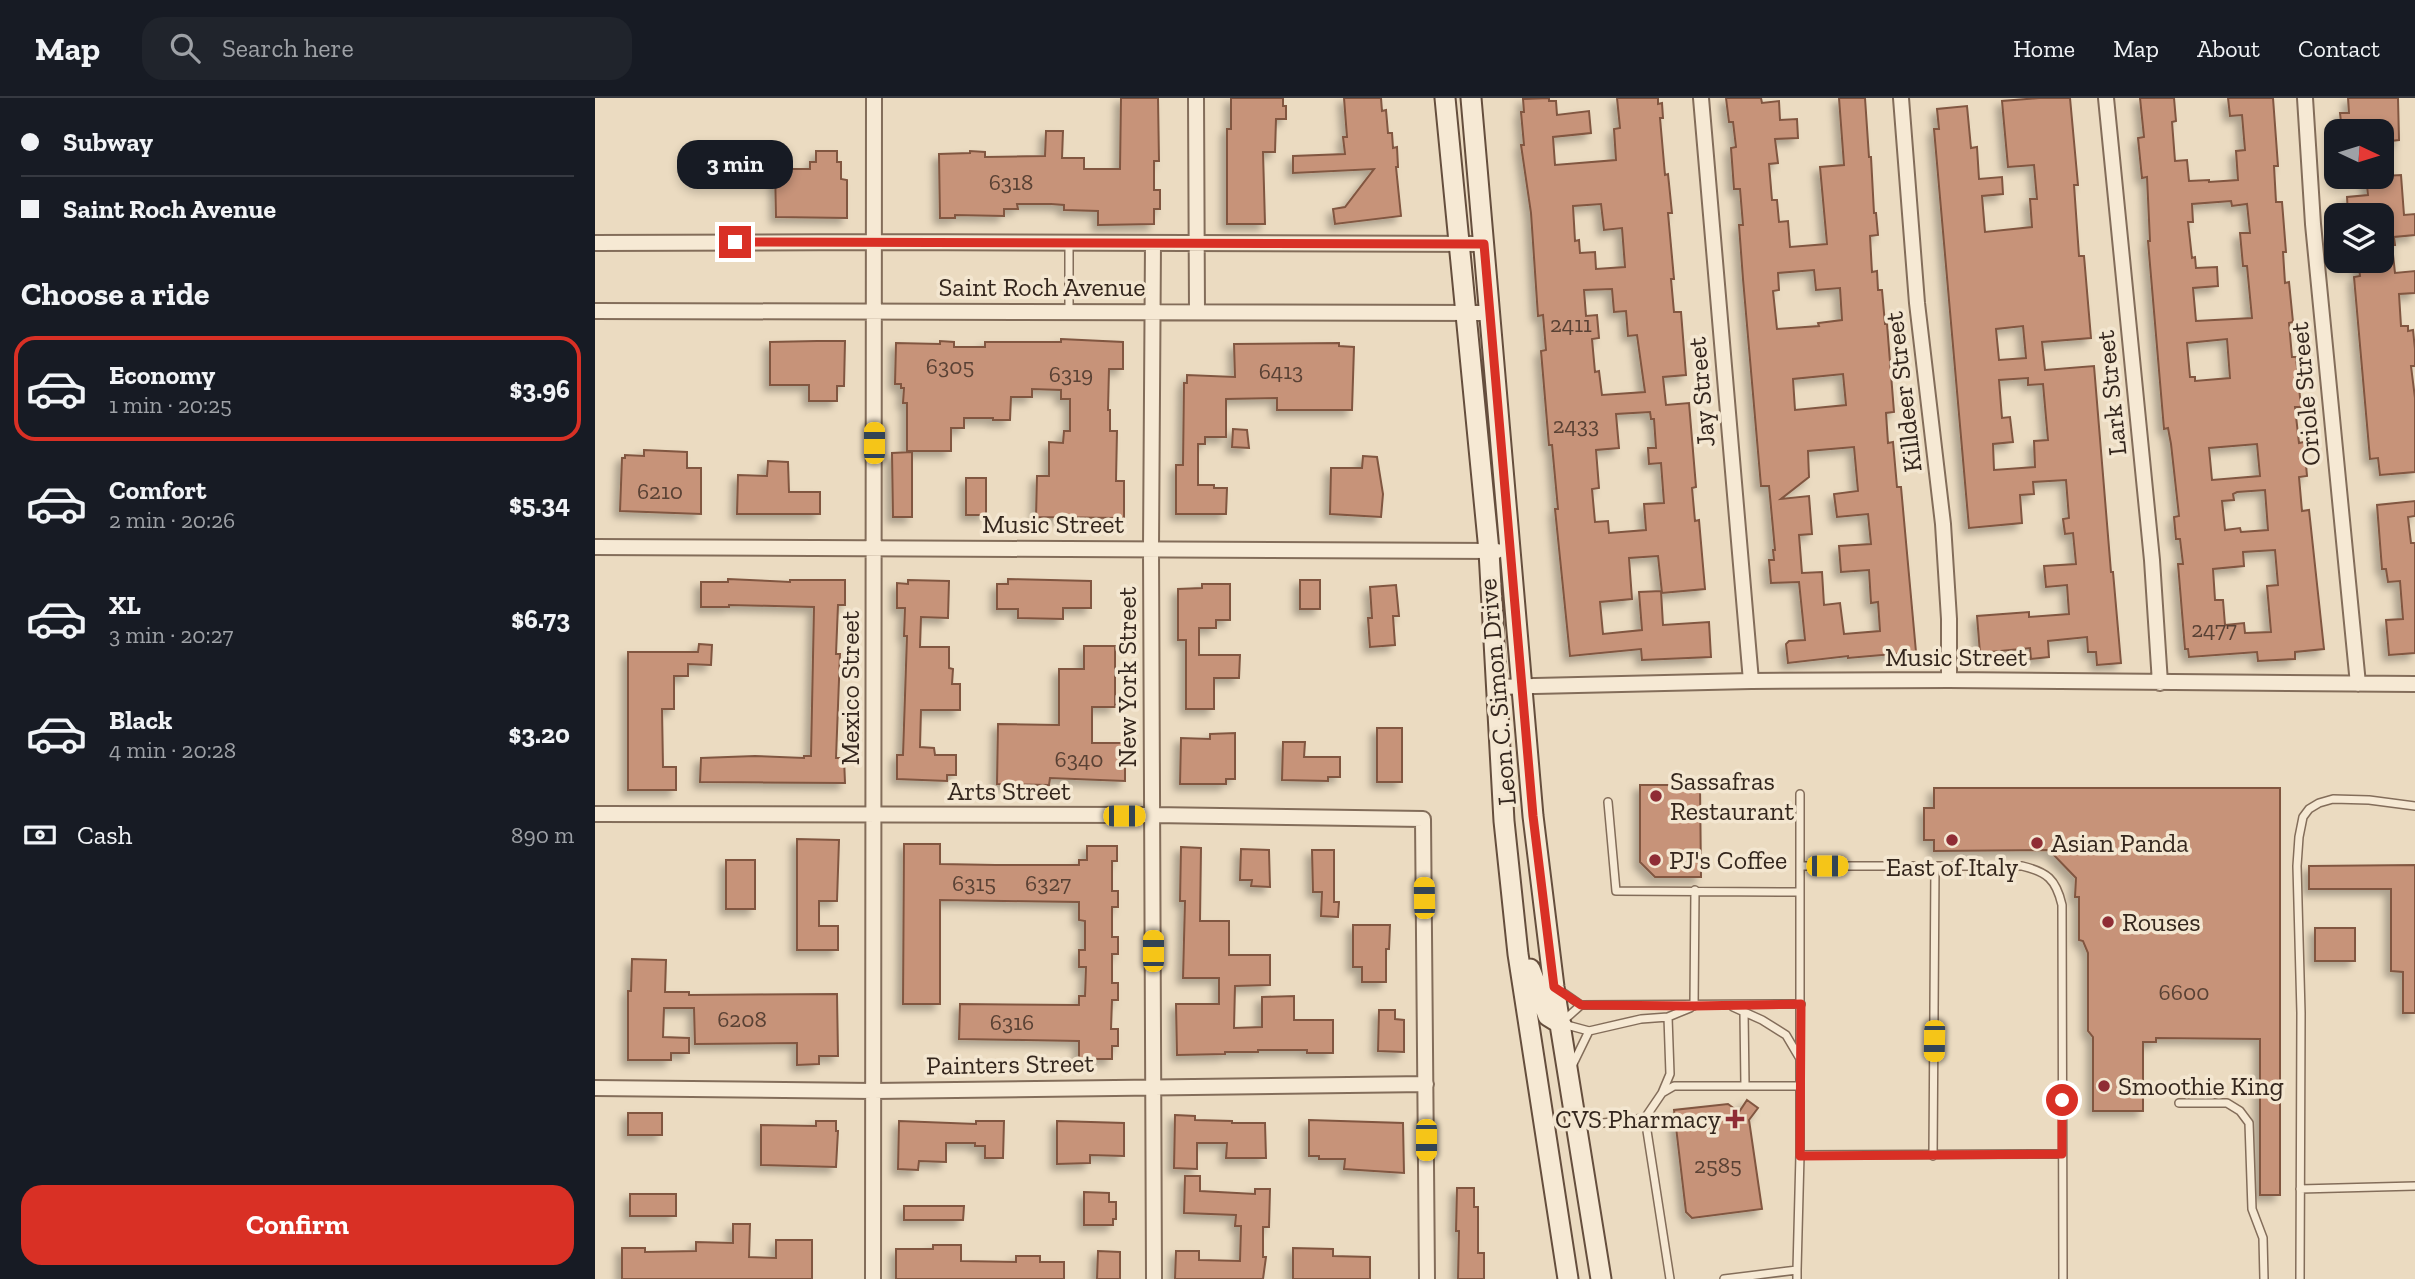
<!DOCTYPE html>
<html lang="en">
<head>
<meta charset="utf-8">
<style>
  body { margin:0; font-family:"Zilla Slab",serif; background:#20242c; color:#f1f3f6; height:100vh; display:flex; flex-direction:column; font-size:26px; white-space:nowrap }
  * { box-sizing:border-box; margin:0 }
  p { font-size:23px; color:#9ea1a6 }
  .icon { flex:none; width:38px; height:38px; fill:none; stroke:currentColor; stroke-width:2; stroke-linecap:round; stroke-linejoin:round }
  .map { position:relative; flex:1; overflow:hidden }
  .sheet { display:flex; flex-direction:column; background:#171b24; width:595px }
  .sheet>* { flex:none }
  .banner { display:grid; align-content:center; height:154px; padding:0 21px; background:#171b24 }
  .needle { width:46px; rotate:94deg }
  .buttons { position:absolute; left:1729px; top:21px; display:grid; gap:14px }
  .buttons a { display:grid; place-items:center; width:70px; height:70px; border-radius:14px; background:#171b24; box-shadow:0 4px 10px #0003; font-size:35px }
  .end { position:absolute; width:32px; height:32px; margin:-16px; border:9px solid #d93025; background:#fff; box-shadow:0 0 0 4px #fff }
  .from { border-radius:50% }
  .bubble { position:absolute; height:49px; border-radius:21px; background:#171b24; box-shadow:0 4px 10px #0003; font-size:23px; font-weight:700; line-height:49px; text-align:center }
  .car { position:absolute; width:21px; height:42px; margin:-21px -10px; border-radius:9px; box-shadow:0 0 5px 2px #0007; background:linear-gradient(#f5c518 24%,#345 0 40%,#f5c518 0 76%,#345 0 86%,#f5c518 0) }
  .banner b { display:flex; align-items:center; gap:24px; height:66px; font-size:26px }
  .banner b+b { border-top:2px solid #363941 }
  .banner i { width:18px; height:18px; background:#f1f3f6 }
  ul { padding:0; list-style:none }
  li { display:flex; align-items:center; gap:21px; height:105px; margin:0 14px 10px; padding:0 7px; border:4px solid transparent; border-radius:21px }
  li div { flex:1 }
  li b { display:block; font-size:26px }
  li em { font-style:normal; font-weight:700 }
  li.on { border-color:#d93025 }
  li>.icon { width:63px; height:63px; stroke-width:1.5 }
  h2 { padding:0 21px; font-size:32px; line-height:84px }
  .pay { display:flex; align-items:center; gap:18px; height:77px; padding:0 21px; font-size:26px }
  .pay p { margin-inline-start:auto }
  .action { display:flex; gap:14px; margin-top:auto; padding:14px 21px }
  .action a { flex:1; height:80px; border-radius:21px; background:#d93025; color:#fff; font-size:28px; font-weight:700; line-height:80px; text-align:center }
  header { display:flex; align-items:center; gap:42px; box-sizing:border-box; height:98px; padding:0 35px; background:#171b24; border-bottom:2px solid #363941 }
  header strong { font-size:33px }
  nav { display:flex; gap:38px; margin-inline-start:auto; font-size:24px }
  .search { width:490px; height:63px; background:#20242c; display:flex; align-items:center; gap:18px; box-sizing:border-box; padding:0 24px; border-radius:21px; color:#9ea1a6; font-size:26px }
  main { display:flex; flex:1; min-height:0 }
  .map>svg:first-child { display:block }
  .building { fill:#c79379; stroke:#815641; stroke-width:2; fill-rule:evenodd; filter:url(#shadow) }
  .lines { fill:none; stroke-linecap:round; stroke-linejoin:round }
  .lane-casing { stroke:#836d5a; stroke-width:10 }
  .street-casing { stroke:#836d5a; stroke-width:18 }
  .secondary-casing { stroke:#654e3d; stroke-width:23 }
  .lane { stroke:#f6e9d4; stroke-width:7 }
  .street { stroke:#f6e9d4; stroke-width:14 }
  .secondary { stroke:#f6e9d4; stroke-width:19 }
  .route { stroke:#d93025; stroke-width:9 }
  .poi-dot { fill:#8f2d35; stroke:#f3e6d0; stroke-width:2.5 }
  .labels { text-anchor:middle; stroke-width:7; stroke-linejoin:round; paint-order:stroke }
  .number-label { font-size:23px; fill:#594134 }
  .street-label { font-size:26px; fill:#34261d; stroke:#f3e6d0 }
  .poi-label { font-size:26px; fill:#34261d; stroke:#f3e6d0; text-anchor:start }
</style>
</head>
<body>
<header>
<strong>Map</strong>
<div class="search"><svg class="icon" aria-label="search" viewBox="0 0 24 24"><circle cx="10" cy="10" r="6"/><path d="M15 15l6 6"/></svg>Search here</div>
<nav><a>Home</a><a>Map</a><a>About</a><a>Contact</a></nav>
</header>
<main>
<section class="sheet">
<div class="banner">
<b><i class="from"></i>Subway</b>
<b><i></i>Saint Roch Avenue</b>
</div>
<h2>Choose a ride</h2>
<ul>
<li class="on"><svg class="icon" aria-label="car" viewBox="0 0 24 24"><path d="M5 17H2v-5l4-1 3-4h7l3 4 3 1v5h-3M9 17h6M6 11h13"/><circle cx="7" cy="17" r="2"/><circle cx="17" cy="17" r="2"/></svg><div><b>Economy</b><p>1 min · 20:25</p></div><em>$3.96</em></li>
<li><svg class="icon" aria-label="car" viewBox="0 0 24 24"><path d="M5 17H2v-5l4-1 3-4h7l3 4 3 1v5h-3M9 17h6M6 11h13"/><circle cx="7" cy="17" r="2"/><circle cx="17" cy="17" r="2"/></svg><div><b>Comfort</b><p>2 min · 20:26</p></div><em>$5.34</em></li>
<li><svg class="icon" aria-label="car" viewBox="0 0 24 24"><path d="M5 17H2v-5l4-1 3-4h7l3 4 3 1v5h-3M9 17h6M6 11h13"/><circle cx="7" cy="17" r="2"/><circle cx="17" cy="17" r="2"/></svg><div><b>XL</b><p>3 min · 20:27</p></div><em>$6.73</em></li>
<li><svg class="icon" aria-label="car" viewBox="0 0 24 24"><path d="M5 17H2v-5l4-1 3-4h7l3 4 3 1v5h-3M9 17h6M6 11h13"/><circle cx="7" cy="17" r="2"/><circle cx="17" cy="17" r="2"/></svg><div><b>Black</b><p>4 min · 20:28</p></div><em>$3.20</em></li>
</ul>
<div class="pay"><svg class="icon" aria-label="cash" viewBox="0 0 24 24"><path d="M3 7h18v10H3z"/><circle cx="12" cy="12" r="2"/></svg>Cash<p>890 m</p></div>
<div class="action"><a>Confirm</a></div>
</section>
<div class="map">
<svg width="1820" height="1181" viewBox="0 0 1820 1181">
  <defs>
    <filter id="shadow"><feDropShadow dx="-5.5" dy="5.5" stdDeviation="3.5" flood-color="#0004"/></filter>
  </defs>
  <rect width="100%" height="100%" fill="#ebdbc1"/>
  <path class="building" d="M526,0H563L564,63H559V92H565V111H559V126L503,127V113L469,112V107L456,106H422L423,111H409V118L360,117V120H345L344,56L375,55V53L390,54V59L450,58L451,33H468L467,60H489V71H525Z
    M636,0H688V8H691V21H681L680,54H668L670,126H632V31H636Z
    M749,0H786L787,13L791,12L793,35H797L798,50L802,49L803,69H801L806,118L740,126L738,111L750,109L779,71L698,75V58L750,56L748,39H752Z
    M954,0V3H961L962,17L994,13L996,35L958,39L960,67L1021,62L1019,31L1025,30L1022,0H1063V6L1067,5L1068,20H1065L1070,77L1073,76L1077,115H1073L1079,181H1076L1079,214H1086L1091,277L1068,279L1071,307L1094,305L1101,389L1097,390L1100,423L1104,422L1110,491L1067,495L1063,458L1034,460L1037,501L1005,504L1008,536L1047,532L1044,494L1066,493L1068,527L1114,524L1116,559L1047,562L1046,551L975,558L960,411H963L957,347H954L946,253L951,252L948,217L943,218L936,115L926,47H929L926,14H929L928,1ZM1006,106L1009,132L1027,130L1030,169L1001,171L1000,154L985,155L984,142L980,143L978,108ZM1017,191L1019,214L1031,213L1033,238L1042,237L1050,294L1007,297L1004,273L1000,274L997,241L1004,240L1002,217L991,218L989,192ZM1055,314L1056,321H1059L1061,350H1053L1054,366L1066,365L1069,405L1049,406L1051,432L1014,435L1013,423L1000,424L997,391L1004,390L1001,352L1024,350L1021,316Z
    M1131,0H1166L1167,5L1184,3L1185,22L1202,21L1203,40L1180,41L1183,65L1174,66L1177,102H1182L1184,124L1193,123L1195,149L1232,146L1225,69L1249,67L1244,0H1270L1274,59H1276L1279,115H1281L1283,137L1275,138L1277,174L1282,173L1283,192H1287L1290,226H1292L1299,314L1291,315L1293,345L1298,344L1302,389H1306L1321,554L1253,560V558L1193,565L1191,546L1194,543L1210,542L1204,484L1176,485L1174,462H1179L1178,452H1180L1174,388H1166L1148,181L1144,127H1148L1145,91H1139L1136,50L1141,49L1138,24H1134ZM1219,172L1221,192L1245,190L1247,222L1223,225L1224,228L1182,231L1178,193L1184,192L1183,175ZM1248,276L1251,307L1200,312L1198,281ZM1259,349L1263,393L1239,396L1242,419L1273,416L1276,446L1244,448L1246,474L1274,472L1276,505L1283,504L1285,533L1249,536L1245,505L1229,507L1227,474L1207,475L1204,437L1217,436L1214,398L1186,401L1214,379L1213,353Z
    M1444,0H1475L1483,87H1479L1484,158H1489L1496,240L1447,244L1450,272L1499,268L1516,474H1518L1526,565L1502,567L1501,554H1493L1492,539L1453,543L1454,559L1436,561L1435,550L1385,555L1382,518L1434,514V519L1474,516L1472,487L1451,489L1449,468L1481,466L1478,435L1470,436L1468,421L1474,420L1471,382L1438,384L1439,396L1425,397L1427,425L1374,430L1339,31H1344L1342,11L1372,8L1376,50L1382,49L1384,81L1407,79L1408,96L1387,98L1390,134L1437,129L1435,101H1442L1439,67L1413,69L1407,3ZM1428,228L1431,260L1404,262L1401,231ZM1433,280V287L1448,286L1453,342L1439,343L1440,369L1399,372L1398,346L1418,344L1415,319L1407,320L1404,282Z
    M1545,0H1579L1581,23L1577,24L1580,63L1592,62L1594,83L1614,82V84L1643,82L1641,53L1650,52L1647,17L1635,18L1633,0H1678L1683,68H1679L1681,104H1687L1691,154H1688L1690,185L1694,184L1698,224L1694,225L1697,259H1701L1706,309H1700L1704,345L1709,344L1712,378L1704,379L1707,413L1714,412L1729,551L1700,554V561L1663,563L1662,554L1594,559L1593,551H1590L1583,466H1588L1585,441H1581L1579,419L1584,418L1576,346L1573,330L1569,331L1553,143H1555L1552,79L1547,80L1543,40L1549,39ZM1636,103L1637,108L1652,106L1655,135H1645L1648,168H1652L1657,220L1601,223L1598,190L1623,188L1622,169L1601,170L1600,159L1597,160L1593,124H1598L1597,106ZM1632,241L1635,280L1600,283V279H1595L1592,245ZM1662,346L1665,378L1617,382L1614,350ZM1670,392L1673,432L1646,434L1645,430L1630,432L1627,403L1639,402L1638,396L1642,394ZM1680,452L1683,487L1672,488L1676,534L1650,535L1649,525L1630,527L1628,502H1620L1618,471L1649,468L1648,454Z
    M1753,0H1803L1804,42L1787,44V33H1747L1745,15H1754Z
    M221,53H242V64H246V81L252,82V120L181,119L180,71H215V64H221Z
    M1806,77L1809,117L1820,116V137L1799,139L1800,147H1797L1800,175L1820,173V195L1804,196L1806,228H1813V233L1818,232L1820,251V268H1816L1820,300V374L1785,377L1783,360L1775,361L1759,179L1765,178L1763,163H1787V116L1753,117L1752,99L1773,97L1771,79Z
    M466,241L528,244V271H514L513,312H515V333H522L521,383H529V420L441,419L442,378H454V344L468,345L469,333H475V301H466V292L437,291V299H416L415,322H398V320H369V330H356V353H312V305H308L309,290H306V286H300L301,245L345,246V243L359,244V249H390V244H466Z
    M222,243H250L249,288H242V303H214V287H175V244Z
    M744,245V248L759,249L757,312H682V300L631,301V339H610V346H603V387H619V390H632L631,416H581V367H588L589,285H592V277L640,279L639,246Z
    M638,331L652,332L654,350L637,349Z
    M49,352L92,354V370H106V416L25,413L27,360H30V357L49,358Z
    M317,354V419H298L297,355Z
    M768,358L782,359L788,396L786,419L735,416L736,370H767Z
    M173,363L193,364L194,394H225V416H142L143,377L172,378Z
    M371,380H391V417H371Z
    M1820,403V418L1813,419L1816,445H1820V555L1794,557L1791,522L1808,521L1805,483L1793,484L1791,471H1787L1782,407Z
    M133,481L195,484V482H250V507H243L241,556H245L241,660H249L250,685L105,684L106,660L160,658L209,660V658H216L219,509L134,507V509H106V484H133Z
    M413,481L496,483V510H468V521L423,520V511H402V486H413Z
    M313,482L354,483L353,520L326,519L325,549H354V570L358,571L357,586H365V612H326L325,649L339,650L340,657H361V677H352V683L302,681V657H308L312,538H309L310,510H302V485L313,486Z
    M705,482H725V511H705Z
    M607,486H635V522H621V530H604V557H645L644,580H619V611H591V542H583V491L607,490Z
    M801,487L804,518H798L800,547L775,549L773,520H777L775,489Z
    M104,546L117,547L116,567L93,566V578H79V611H67L68,669H81V692H33V554H103Z
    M489,548H520V609H497V645H530V683L455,680L454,687L402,686L403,626L464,627V571H489Z
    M782,630H807V684H782Z
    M640,635V681H631V686H585L586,640L615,641V636Z
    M688,644H710L709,659H745V679H733V683L687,682Z
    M1045,687H1105L1106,779H1060L1045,764Z
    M1339,690H1685V1097H1665V941L1561,940V944H1548V1013H1498V939L1493,933V855L1488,843L1484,842V799H1480L1481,780L1454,752L1339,753V742H1329V710H1339Z
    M202,741L244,742L242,803H224V828H243V852H202Z
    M309,746H345V766L401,767H484V762H492V748H522V763H517V793H523V809H517V839H523V856H517V885H523V902H517L516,931H523V948H517V961H484V943L364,941L365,906L484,907V898H490L491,869H484V852H490V823L484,822V804L345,802V906H308Z
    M586,749L606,750L605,823H634V857H675V887L640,888L639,930L667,929V899L699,898V922H738V955H712V952H663V954H630V956L582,957L581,906H624V880H588L590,803H585Z
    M646,751L674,752L675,789L656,788L657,782H645Z
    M717,752H739V804H744L743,819L726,818L727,794H718Z
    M131,762H160V811H131Z
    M1820,767V915H1808V874L1796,873V791H1714V768Z
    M758,827H795L794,851H791V884H767V869H758Z
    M1720,830H1760V863H1720Z
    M37,861L71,862L70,894H94V897L242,896L243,958H224V966L202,967V945L100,946L99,910H69L68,939L94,940V955H76V962H33V893H36Z
    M784,912H800V921L809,922V954L783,953Z
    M1152,1002L1163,1010L1154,1022L1167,1111L1097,1120L1091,1114L1079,1012L1133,1006L1144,1014Z
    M33,1015H67V1037H33Z
    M580,1017L600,1018V1022L637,1023V1025H670L671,1060H631L632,1045H602V1071L579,1070Z
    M714,1022L808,1025L809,1075L749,1071L750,1061H724V1058H714Z
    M221,1023H241V1033H243L241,1069L166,1067V1027L221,1028Z
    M304,1023L381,1026V1023H409L408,1060H390V1048H380V1045H351V1064L324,1063L323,1072L303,1071Z
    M462,1023L529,1025V1058L495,1057V1065L462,1066Z
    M590,1078H605V1093L660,1096V1091H675L674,1129H668V1159H671L668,1181H580L581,1153H604V1162L645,1163L646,1128H640L641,1117L589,1115Z
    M862,1090H879V1109H883V1155H889V1181H863L864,1133H861Z
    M489,1094L514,1095V1104H521V1121H518V1127H489Z
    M35,1096H81V1118H35Z
    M309,1108H369L368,1122H309Z
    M138,1126H155L154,1159L181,1160V1142H217V1181H27V1150H50V1154L101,1153V1144L138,1145Z
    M338,1147H366V1163L421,1164V1158H445V1164H469V1181H301V1151H338Z
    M698,1150L738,1151V1158L775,1159V1181H698Z
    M503,1153L525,1154V1181H502Z"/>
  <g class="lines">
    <defs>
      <path id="lane" d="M474,213V145
        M1205,696V1057L1467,1056
        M1013,704L1021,793L1204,794
        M1205,768H1427C1452,774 1461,781 1467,807L1468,1181
        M963,891L986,907L1206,906
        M1099,908L1100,792
        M1138,909L1167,922L1191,937L1204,959
        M1149,914L1150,987
        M968,923L986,907
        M968,926L994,933L1046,921L1073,919L1095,910
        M977,968L994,933
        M1067,995L1075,976L1073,919
        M1584,1005H1632L1645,1013L1654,1025L1657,1111L1668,1140L1669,1181
        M1050,1020L1067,995L1079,988H1204
        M983,1028L1050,1020L1075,1181
        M1338,1058L1340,768
        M1705,1091L1820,1088
        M1202,1172L1205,1057
        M1129,1181L1202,1172V1181
        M1705,1181L1706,915L1702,768L1704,739L1708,719L1714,711L1724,705L1738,701L1774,702L1820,708"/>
      <path id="street" d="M601,0L602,214
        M1106,0L1156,583
        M1306,0L1322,205L1348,426L1354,521V582
        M1511,0L1557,462L1565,585
        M1710,0L1718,126L1763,586
        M0,145L280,144L889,146
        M558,145L556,450L559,1181
        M0,213L893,215
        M0,449L902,453
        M902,589L1156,583L1354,582L1820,586
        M0,716L557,717L828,721L832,1181
        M0,990L278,993L831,986
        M278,1181L279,0"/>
      <path id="secondary" d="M850,0L894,453L909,723L923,856L973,1181
        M876,0L938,718L959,889L1006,1181
        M935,871L953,918L966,926"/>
    </defs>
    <use href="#lane" class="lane-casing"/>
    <use href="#street" class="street-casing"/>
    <use href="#secondary" class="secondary-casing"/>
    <use href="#lane" class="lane"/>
    <use href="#street" class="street"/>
    <use href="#secondary" class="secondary"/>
  </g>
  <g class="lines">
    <path class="route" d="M140,144L889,146L938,718L959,889L986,907L1099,908L1206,906L1205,1058L1467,1056V1002"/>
  </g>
  <g class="poi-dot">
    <circle cx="1061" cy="698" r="7"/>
    <circle cx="1357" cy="742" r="7"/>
    <circle cx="1442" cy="745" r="7"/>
    <circle cx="1060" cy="762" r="7"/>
    <circle cx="1513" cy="824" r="7"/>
    <circle cx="1509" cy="988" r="7"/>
    <path d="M1136.5 1010.5h7v7h7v7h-7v7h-7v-7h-7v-7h7z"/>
  </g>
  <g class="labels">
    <g class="number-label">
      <text x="416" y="92">6318</text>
      <text x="976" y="234">2411</text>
      <text x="355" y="276">6305</text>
      <text x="686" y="281">6413</text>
      <text x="476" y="284">6319</text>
      <text x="981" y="335">2433</text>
      <text x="65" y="401">6210</text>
      <text x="1619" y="539">2477</text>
      <text x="484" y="669">6340</text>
      <text x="379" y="793">6315</text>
      <text x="453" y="793">6327</text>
      <text x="1589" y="902">6600</text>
      <text x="147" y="929">6208</text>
      <text x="417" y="932">6316</text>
      <text x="1123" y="1075">2585</text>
    </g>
    <g class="street-label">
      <text x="447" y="198">Saint Roch Avenue</text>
      <text transform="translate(1106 294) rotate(-95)" y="9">Jay Street</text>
      <text transform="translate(1308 294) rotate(-97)" y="9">Killdeer Street</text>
      <text transform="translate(1516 295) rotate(-96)" y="9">Lark Street</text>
      <text transform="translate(1710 296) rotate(-95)" y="9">Oriole Street</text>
      <text x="458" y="435">Music Street</text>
      <text x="1361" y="568">Music Street</text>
      <text transform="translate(532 579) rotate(-90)" y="9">New York Street</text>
      <text transform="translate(255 590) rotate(-90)" y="9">Mexico Street</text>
      <text transform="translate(902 594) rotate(-95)" y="9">Leon C. Simon Drive</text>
      <text x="414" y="702">Arts Street</text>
      <text transform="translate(415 966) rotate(-1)" y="9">Painters Street</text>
    </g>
    <g class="poi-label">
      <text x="1075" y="692">Sassafras<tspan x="1075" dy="30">Restaurant</tspan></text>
      <text x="1456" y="754">Asian Panda</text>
      <text x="1074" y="771">PJ's Coffee</text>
      <text x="1357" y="778" text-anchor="middle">East of Italy</text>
      <text x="1527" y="833">Rouses</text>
      <text x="1523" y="997">Smoothie King</text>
      <text x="1126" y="1030" text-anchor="end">CVS Pharmacy</text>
    </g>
  </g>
</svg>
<div class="buttons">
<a><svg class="needle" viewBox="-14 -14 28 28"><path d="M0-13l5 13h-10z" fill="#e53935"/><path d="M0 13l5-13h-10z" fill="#9ea1a6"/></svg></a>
<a><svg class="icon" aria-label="layers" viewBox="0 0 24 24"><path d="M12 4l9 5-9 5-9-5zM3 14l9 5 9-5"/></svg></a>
</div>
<i class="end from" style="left:1467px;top:1002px"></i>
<i class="end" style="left:140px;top:144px"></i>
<div class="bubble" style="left:82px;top:42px;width:116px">3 min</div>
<i class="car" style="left:279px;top:345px;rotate:0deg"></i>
<i class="car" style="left:529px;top:718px;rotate:90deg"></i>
<i class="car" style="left:1232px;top:768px;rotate:90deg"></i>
<i class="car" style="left:829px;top:800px;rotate:359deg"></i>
<i class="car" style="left:558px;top:853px;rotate:0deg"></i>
<i class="car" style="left:1339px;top:943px;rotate:181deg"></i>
<i class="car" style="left:831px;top:1042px;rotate:180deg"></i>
</div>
</main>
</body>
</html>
